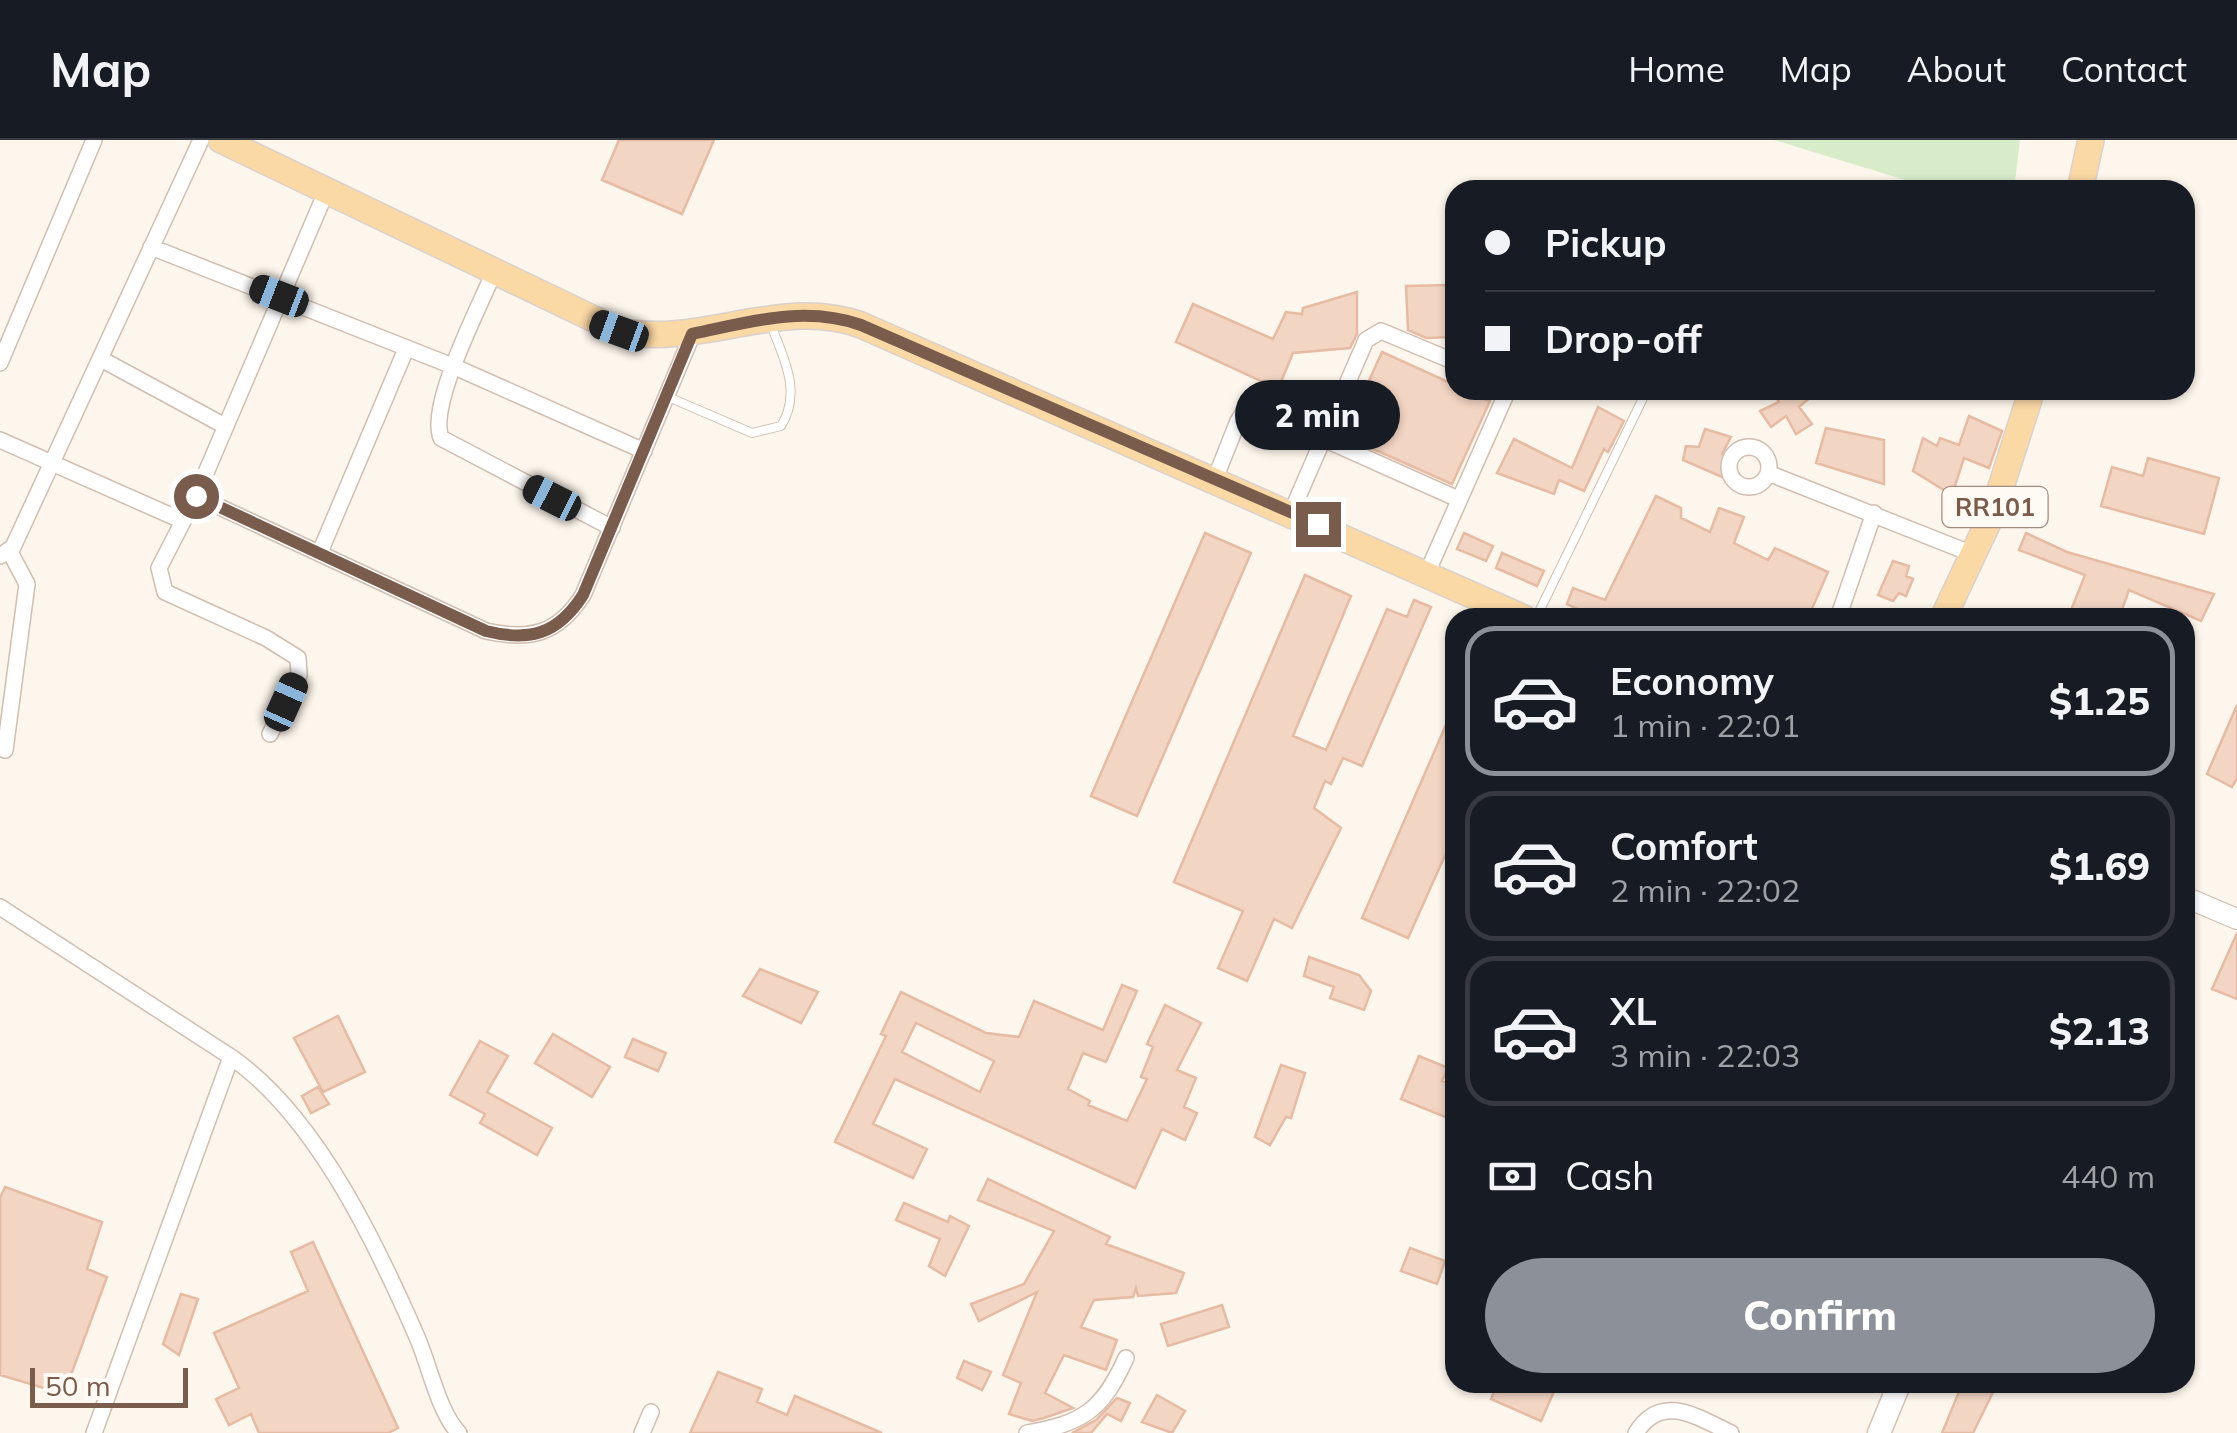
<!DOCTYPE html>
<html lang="en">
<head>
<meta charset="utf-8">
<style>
  body { margin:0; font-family:Mulish,sans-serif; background:#242831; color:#f1f3f6; height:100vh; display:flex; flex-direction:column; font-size:38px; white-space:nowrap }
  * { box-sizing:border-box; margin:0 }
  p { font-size:32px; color:#9ea1a6 }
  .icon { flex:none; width:55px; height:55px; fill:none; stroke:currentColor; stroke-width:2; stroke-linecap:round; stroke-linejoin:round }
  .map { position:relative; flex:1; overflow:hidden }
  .side { position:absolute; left:1445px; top:468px; width:750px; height:785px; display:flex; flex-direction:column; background:#171b24; border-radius:30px; box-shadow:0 2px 8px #0004 }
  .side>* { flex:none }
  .banner { position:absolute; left:1445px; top:40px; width:750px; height:220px; border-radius:30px; box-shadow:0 2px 8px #0004; display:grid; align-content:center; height:220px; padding:0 40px; background:#171b24 }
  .scale { position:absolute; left:30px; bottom:25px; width:158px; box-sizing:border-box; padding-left:10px; border:5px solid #7a5c4d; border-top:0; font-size:28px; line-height:35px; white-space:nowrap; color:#7a5c4d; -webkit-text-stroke:8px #fffaf3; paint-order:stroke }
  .end { position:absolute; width:45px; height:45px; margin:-22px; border:12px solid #7a5c4d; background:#fff; box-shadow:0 0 0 5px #fff }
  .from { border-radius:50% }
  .bubble { position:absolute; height:70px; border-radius:35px; background:#171b24; box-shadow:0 2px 8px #0004; font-size:32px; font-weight:800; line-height:70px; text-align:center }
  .car { position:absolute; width:30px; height:60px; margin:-30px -15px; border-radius:12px; box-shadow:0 0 8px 2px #0007; background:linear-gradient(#222 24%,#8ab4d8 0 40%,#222 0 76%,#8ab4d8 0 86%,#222 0) }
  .banner b { display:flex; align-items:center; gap:35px; height:95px; font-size:38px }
  .banner b+b { border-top:2px solid #363941 }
  .banner i { width:25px; height:25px; background:#f1f3f6 }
  ul { padding:18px 0 0; list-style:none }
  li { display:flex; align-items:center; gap:30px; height:150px; margin:0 20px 15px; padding:0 20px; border:5px solid #363941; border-radius:30px }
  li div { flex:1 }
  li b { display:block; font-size:38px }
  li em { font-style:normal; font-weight:800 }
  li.current { border-color:#8c9099 }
  li>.icon { width:90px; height:90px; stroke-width:1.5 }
  .pay { display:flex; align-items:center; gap:25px; height:110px; padding:0 40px; font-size:38px }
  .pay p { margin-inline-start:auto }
  .action { display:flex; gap:20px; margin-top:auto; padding:20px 40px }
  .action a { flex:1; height:115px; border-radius:60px; background:#8c9099; color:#fff; font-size:40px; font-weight:800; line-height:115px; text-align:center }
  header { display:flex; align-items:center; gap:60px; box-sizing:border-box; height:140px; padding:0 50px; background:#171b24; border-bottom:2px solid #363941 }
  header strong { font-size:48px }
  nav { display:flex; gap:55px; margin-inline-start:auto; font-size:35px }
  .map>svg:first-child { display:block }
  .green { fill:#d8ecc9 }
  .building { fill:#f3d5c3; stroke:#e6bba3; stroke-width:2.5; fill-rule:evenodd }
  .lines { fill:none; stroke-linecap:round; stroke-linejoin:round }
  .service-casing { stroke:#d1beb0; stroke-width:10 }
  .minor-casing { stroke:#d1beb0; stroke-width:18 }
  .tertiary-casing { stroke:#d1beb0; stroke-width:22 }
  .secondary-casing { stroke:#d6c0b0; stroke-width:25 }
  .primary-casing { stroke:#dad1cd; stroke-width:28 }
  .service { stroke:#fff; stroke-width:8 }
  .minor { stroke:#fff; stroke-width:15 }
  .tertiary { stroke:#fff; stroke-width:20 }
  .secondary { stroke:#fff; stroke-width:22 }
  .primary { stroke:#fbd9a5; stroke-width:25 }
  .route { stroke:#7a5c4d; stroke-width:12 }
  .labels { text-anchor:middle; stroke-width:8; stroke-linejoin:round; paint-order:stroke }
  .shield { fill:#fffaf3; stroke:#a28b7f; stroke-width:2.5 }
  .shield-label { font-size:25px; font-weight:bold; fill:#7a5c4d }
</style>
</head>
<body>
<header>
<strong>Map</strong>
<nav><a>Home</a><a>Map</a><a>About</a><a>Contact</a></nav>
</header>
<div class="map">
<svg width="2237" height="1293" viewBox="0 0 2237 1293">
  <rect width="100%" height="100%" fill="#fdf6ec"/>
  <path class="green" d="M1774,0H2020L2014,50H1938Z"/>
  <path class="building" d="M619,0H714L682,74L602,40Z
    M1449,145L1451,197L1426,198L1408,190L1406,146Z
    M1357,152V194L1350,208L1293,213L1278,249L1176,202L1193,164L1273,199L1286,172L1302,174L1303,168Z
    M1382,212L1455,245V250L1490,261L1452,344L1344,296Z
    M1772,250H1785L1790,256L1819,250L1799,267L1812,284L1796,294L1786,276L1771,287L1760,271L1779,262Z
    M1598,267L1624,281L1608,312L1604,309L1584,351L1559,340L1554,354L1497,333L1514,299L1572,328Z
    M1969,276L2002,291L1989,328L1964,318L1952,355L1913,331L1923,298L1937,306L1940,298L1959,305Z
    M1826,288L1884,300V344L1816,323Z
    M1705,289L1731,297L1722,314L1726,321L1722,337L1683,320L1686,306L1699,307Z
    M2148,318L2219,338L2204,394L2101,366L2112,327L2143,336Z
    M1656,356L1681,368V378L1710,392L1719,368L1744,377L1734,403L1768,420L1775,408L1828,432L1808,478H1596L1567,464L1573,448L1605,460Z
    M1205,393L1251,413L1137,676L1091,656Z
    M1464,393L1493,406L1486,421L1457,409Z
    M2026,393L2067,412L2214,454L2201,481L2129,450L2119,478H2068L2085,435L2019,410Z
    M1502,413L1544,431L1537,446L1496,428Z
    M1893,421L1909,426L1906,436L1913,439L1906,456L1899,453L1893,461L1878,455Z
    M1305,435L1351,456L1293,596L1326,610L1387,469L1407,477L1414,460L1431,467L1362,626L1343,618L1331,644L1325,641L1314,668L1341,688L1292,788L1274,779L1247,841L1218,828L1243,771L1174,742Z
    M1455,564V693L1408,798L1362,778Z
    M2237,565V638L2232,647L2207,634Z
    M2237,793V859L2212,849Z
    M1309,817L1359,835L1371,851L1364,870L1330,858L1334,847L1304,836Z
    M760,829L818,852L801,883L743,856Z
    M1122,845L1137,851L1106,922L1083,913L1068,949L1090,961L1088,965L1127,981L1147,939L1141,937L1153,907L1147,904L1165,865L1201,883L1177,930L1196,938L1184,967L1197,973L1185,1000L1162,989L1135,1048L895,939L873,984L927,1009L913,1038L835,1002L886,896L881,894L901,852L986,893L1019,897L1034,861L1103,890ZM916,883L994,921L980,952L902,912Z
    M338,876L365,932L323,952L294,898Z
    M553,894L610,927L592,957L535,923Z
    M633,899L666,913L658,931L625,917Z
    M480,901L508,916L487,952L552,988L537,1015L480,983L485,974L450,955Z
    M1419,916L1448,928L1442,941L1455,946V981L1401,959Z
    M1281,925L1305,933L1291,978L1286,977L1270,1005L1255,997Z
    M318,947L329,964L311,973L302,956Z
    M988,1039L1110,1097L1106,1104L1184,1133L1176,1153L1138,1156L1136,1148L1133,1157L1094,1160L1081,1187L1117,1200L1106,1230L1064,1215L1045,1253L1073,1268L1044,1278L1032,1281L1009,1274L1021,1243L1003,1235L1037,1152L979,1181L971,1164L1024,1144L1054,1091L978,1060Z
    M5,1047L102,1082L87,1129L107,1137L64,1254L0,1235V1058Z
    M904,1063L948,1082L950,1076L969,1086L945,1136L929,1126L940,1099L896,1080Z
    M313,1102L398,1288L388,1293H259L251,1274L229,1285L216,1259L239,1248L214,1193L308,1151L291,1112Z
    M1410,1108L1445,1121L1437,1144L1401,1131Z
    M181,1154L198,1159L179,1215L163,1204Z
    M1222,1165L1229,1187L1168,1206L1161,1184Z
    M964,1221L991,1232L982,1250L957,1238Z
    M718,1232L762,1249L757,1262L787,1275L795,1256L882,1293H690Z
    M1498,1242H1540L1555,1249L1541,1281L1491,1259Z
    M1963,1242H1998L1973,1293H1942Z
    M1157,1255L1185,1271L1172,1293L1142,1282Z
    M1117,1258L1130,1263L1121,1281L1107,1274L1091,1293H1072L1096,1280Z"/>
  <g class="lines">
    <defs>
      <path id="service" d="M666,256L752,293L781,286C802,252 784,219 771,185
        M1536,478L1647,250"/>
      <path id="minor" d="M151,107L455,227L644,311
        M493,134C479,168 428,265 441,298L612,388
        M101,219L223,285
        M0,223L94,0
        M0,300L183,381
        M1729 327a20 20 0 1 1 40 0a20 20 0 1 1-40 0Z
        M1768,333L1975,415
        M1215,339L1238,281L1242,275L1259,270L1458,359
        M196,356L486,491C530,501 558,494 583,455L693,193
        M1291,373L1366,200L1381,191L1455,222
        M320,412L406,209
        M0,416L13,407L201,0
        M1427,433L1508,250
        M1838,478L1874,373
        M270,594L299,535L298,518L266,498L165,452L159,428L196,356L326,52
        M5,610L27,444L10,412
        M0,767L231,917L94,1293
        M231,917C316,976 376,1103 417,1197C430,1227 439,1273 459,1293
        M642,1293L651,1272
        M1027,1293C1083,1283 1102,1271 1126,1218
        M1636,1293C1661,1252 1697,1277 1731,1293"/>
      <path id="tertiary" d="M2185,757L2237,779"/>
      <path id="secondary" d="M1879,1293L1900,1242"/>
      <path id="primary" d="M221,0L619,191C702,208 780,156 861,185L1524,478
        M2080,50L2091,0
        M1943,478L1993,372L2032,250"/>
    </defs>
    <use href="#service" class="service-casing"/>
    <use href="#minor" class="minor-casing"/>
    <use href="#tertiary" class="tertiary-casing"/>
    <use href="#secondary" class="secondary-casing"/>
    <use href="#primary" class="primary-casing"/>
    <use href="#service" class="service"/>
    <use href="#minor" class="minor"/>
    <use href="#tertiary" class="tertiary"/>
    <use href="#secondary" class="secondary"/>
    <use href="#primary" class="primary"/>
  </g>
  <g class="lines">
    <path class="route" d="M196,356L486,491C530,502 558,494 583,455L692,194C750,182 804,165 861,185L1318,384"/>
  </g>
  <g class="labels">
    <rect class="shield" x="1942.5" y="347" width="105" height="40" rx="8"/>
    <g class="shield-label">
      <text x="1995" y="376">RR101</text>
    </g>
  </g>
</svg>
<div class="scale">50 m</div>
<i class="end from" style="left:196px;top:356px"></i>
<i class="end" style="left:1318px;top:384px"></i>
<div class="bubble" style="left:1235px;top:240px;width:165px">2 min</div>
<i class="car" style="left:279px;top:156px;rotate:291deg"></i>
<i class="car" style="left:619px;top:191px;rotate:290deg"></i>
<i class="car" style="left:552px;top:358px;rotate:297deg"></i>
<i class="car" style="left:286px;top:562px;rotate:24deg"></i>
<div class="banner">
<b><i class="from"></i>Pickup</b>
<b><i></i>Drop-off</b>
</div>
<section class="side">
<ul>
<li class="current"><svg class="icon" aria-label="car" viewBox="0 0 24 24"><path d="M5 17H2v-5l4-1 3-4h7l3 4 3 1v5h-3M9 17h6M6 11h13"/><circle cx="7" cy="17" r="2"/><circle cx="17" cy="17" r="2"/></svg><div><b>Economy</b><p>1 min · 22:01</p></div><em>$1.25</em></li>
<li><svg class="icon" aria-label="car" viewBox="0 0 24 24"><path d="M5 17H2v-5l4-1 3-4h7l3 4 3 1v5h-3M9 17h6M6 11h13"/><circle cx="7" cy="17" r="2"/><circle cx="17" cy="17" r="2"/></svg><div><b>Comfort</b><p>2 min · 22:02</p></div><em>$1.69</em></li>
<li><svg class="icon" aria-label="car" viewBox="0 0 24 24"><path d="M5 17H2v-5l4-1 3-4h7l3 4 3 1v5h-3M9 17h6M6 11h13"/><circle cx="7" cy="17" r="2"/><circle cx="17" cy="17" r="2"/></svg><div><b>XL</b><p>3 min · 22:03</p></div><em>$2.13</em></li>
</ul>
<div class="pay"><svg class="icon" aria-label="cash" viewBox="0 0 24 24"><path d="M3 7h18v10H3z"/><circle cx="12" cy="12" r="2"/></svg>Cash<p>440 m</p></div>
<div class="action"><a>Confirm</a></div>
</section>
</div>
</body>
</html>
